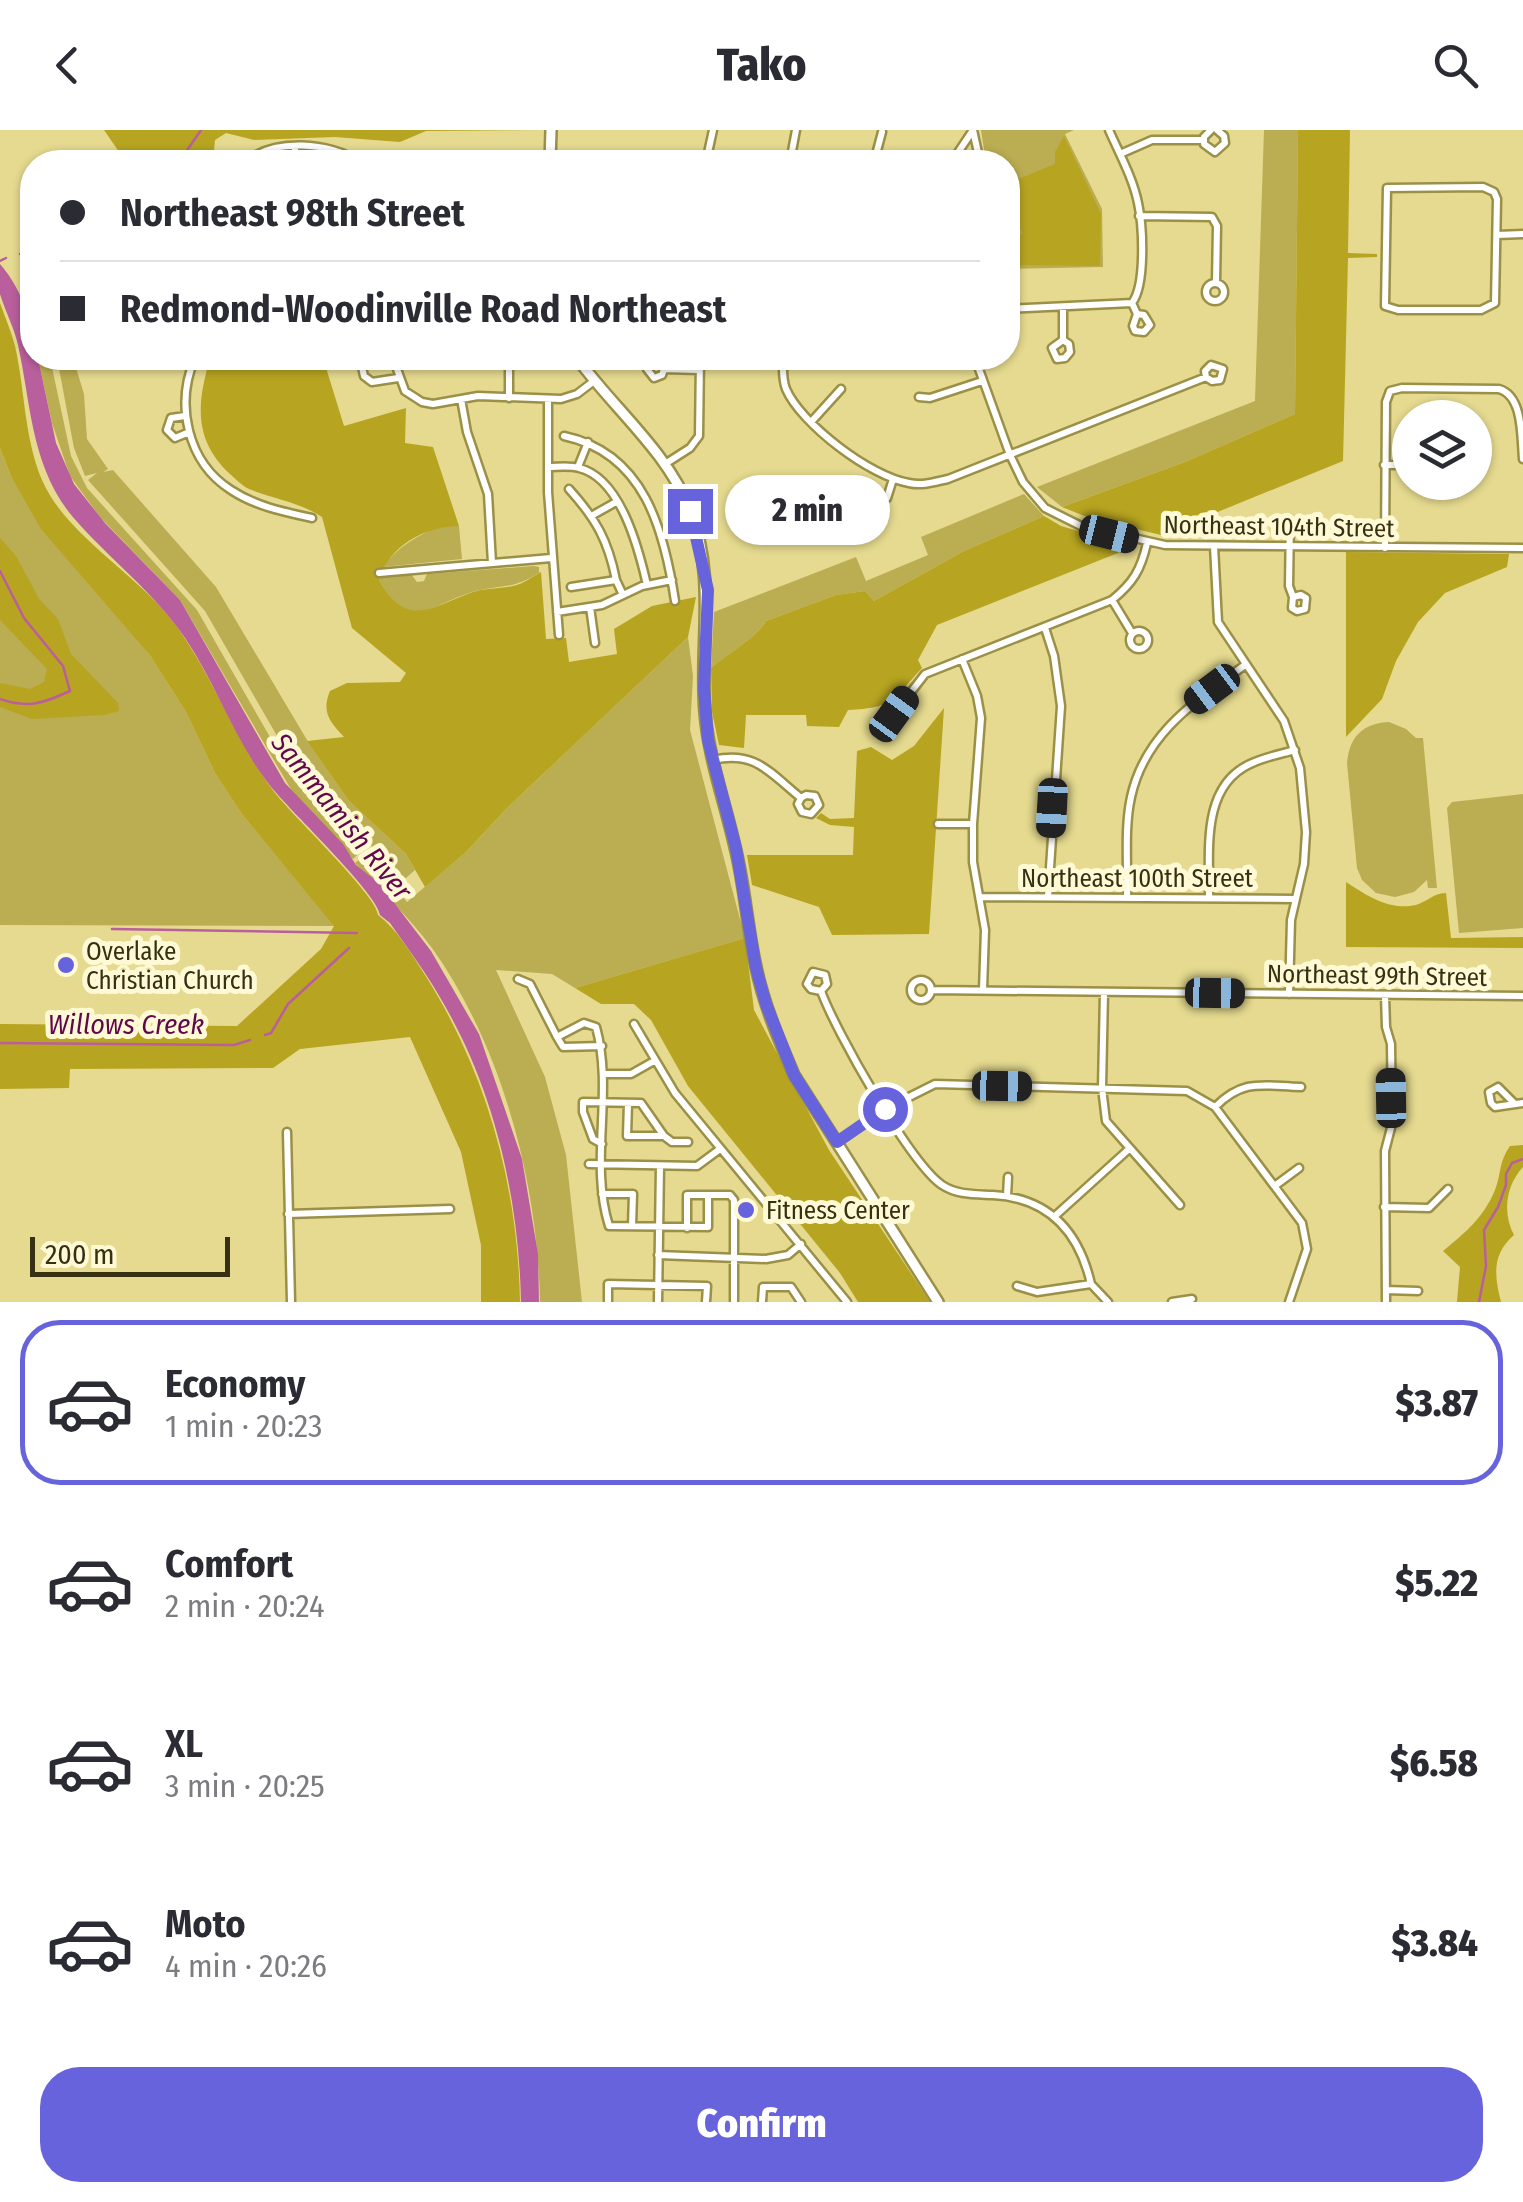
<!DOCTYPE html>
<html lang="en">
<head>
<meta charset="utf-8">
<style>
  body { margin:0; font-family:"Fira Sans Condensed",sans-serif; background:#f7f7f7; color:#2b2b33; height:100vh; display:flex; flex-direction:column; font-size:38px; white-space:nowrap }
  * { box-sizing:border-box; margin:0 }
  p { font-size:32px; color:#7c7c81 }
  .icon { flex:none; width:55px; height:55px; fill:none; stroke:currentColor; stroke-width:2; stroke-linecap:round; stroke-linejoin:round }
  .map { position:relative; height:1172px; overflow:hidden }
  .details { display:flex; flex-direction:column; background:#fff; flex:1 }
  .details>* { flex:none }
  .guide { position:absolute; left:20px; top:20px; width:1000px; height:220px; border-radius:40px; box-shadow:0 2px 8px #0004; display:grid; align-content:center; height:220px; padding:0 40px; background:#fff }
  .controls { position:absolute; left:1392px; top:270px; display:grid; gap:20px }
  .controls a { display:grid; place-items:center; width:100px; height:100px; border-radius:50%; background:#fff; box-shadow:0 2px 8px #0004; font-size:50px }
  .scale { position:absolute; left:30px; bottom:25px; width:200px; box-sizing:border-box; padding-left:10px; border:5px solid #363112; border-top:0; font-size:28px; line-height:35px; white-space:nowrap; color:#363112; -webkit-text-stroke:8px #fffad5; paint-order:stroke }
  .end { position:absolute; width:45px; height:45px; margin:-22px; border:12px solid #6763dc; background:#fff; box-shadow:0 0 0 5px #fff }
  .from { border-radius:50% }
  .bubble { position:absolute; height:70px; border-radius:35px; background:#fff; box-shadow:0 2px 8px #0004; font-size:32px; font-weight:800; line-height:70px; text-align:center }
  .car { position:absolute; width:30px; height:60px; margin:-30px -15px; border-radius:12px; box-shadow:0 0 8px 2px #0007; background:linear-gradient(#222 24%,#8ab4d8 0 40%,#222 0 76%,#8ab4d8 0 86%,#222 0) }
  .guide b { display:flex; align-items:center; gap:35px; height:95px; font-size:38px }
  .guide b+b { border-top:2px solid #e1e1e2 }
  .guide i { width:25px; height:25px; background:#2b2b33 }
  ul { padding:18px 0 0; list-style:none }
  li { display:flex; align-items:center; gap:30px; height:165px; margin:0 20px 15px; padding:0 20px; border:5px solid transparent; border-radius:40px }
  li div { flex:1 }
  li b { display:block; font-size:38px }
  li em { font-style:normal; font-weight:800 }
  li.current { border-color:#6763dc }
  li>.icon { width:90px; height:90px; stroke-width:1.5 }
  .primary-button { display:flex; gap:20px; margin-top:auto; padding:20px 40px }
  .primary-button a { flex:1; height:115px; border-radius:40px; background:#6763dc; color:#fff; font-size:40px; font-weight:800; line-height:115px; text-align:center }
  header { display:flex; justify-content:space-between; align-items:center; height:130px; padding:0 40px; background:#fff; font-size:45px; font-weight:800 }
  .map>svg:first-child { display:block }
  .green { fill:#bbad51 }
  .forest { fill:#b7a420 }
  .water { fill:#ba5f9d }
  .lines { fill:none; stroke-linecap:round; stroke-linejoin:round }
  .stream { stroke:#ba5f9d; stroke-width:2.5 }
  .minor-casing { stroke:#9b9047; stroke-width:11 }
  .major-casing { stroke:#9b9047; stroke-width:14 }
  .minor { stroke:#fff; stroke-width:6 }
  .major { stroke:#fff; stroke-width:9 }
  .route { stroke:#6763dc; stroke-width:12 }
  .poi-dot { fill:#6763dc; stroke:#fffad5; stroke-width:4 }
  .labels { text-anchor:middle; stroke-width:10; stroke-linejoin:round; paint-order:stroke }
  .street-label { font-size:25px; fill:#363112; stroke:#fffad5 }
  .poi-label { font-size:25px; fill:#363112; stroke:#fffad5; text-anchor:start }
  .water-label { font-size:28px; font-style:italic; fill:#60084b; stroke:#fffad5 }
</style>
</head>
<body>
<header><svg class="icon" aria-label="back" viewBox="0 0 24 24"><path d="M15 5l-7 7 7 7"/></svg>Tako<svg class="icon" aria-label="search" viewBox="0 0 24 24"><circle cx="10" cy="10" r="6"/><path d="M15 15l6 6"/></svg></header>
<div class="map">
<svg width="1523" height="1172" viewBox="0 0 1523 1172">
  <rect width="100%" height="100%" fill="#e5da8f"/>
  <path class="green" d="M981,0H1074L1065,4L1102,79L1103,137L1008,139V32H986Z
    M1264,0H1298L1295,284L1185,332L1062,377L1037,357L1255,271Z
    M38,228H50L71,326L87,358L197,480L297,654L364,718L353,729L292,661L180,470L100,387L70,346L52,293Z
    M57,228H73L84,264L87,309L108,339L103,342L113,340L216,457L310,615L349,671L406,724L415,740L406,748H398L368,712L303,651L205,481L88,350L97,343L85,346L74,318Z
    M0,318L11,346L149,524L186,582L215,643L241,683L335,796L0,795Z
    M1024,364L1044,386L964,421L874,471L865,461L836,465L766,491C758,507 726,525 711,538L714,482L856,427L866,451L928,425L921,407Z
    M441,396H459L462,429L382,437C398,417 417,405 441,396Z
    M534,436L539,437V443C514,458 507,455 480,460C437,469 410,508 379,450L380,446L411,444L417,452L424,451L427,444Z
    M688,507L693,546L690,600L745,808L575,858L552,844L496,840L545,947L566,1025L582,1172H540C538,1053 502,916 432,818C409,787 381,761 355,733L366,724L407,772L467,721L506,679Z
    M1389,592L1406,599L1416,608H1423L1437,758H1428L1427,750L1414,762L1395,767L1376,763L1362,750L1357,738L1347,633C1349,607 1363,593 1389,592Z
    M1523,664V798L1459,803L1447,678L1452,672Z"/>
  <path class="forest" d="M104,0H541L426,1L400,12L335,7L254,10L226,3L215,10L213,32H126Z
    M1298,0H1350L1348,123L1377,124V127L1348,128L1343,331L1161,405L1087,387L1062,377L1185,332L1295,284Z
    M1064,6L1101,84L1100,136L1008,135V115L1023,103L1012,88L1019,81L1016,50L1055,34V22Z
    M0,173C5,187 11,201 15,216C25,260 24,307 42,350C65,404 135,443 171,489C211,541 233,606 272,659C290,684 377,765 378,785C398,800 412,825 425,845C487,943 518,1056 520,1172H481V1115L461,1022L410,907L300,919L273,938L70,939L69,958L0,959V894L237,896L321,819L334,796L241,683L215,643L186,582L149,524L41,399L11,346L0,318Z
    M210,228H323L344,296L406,278L405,313L433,317L459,396C426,396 388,416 379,450C407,501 432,476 473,462C486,458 500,459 513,456C523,454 532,447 541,442L546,509L566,508L569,532L617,524L614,499L652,476L696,467L688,507L506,679L467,721L425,757L406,724L349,671L307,611L344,607C330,592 321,582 330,561L347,553L400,552L406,543L352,498L322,387C299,372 274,369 249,359C241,355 236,349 230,344C193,309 197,274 210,228Z
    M1044,386L1061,396L1133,417L937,495L918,530L922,538C892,570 894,578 848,580L839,597L807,596L806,585H746L744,618L719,615L712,582L711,538C726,525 758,507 766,491L836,465L865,461L874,471L964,421Z
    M0,408L16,426L39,469L58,489L71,524L118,573L119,581L104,585L32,589L0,577V553L30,559L44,552L47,539L0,490Z
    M1346,422L1509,424L1507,437L1445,463L1418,492L1396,531L1382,569L1346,607Z
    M944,578L929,804L832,805L819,777L752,755L747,725H853L854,697L830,695L816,688L821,683L830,689L854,688L857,621L871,617L892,630L914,616Z
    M1346,752C1368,766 1389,781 1416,775C1427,772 1433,763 1446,763L1451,808L1523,807V818L1346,817Z
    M745,808L754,880L829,1020L930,1172H858L840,1143L688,956L651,890L634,874H601L575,858Z
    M1523,1015V1037C1506,1055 1502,1083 1514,1105C1492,1124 1494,1145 1501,1172H1457L1460,1137L1443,1121C1465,1103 1484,1087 1495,1060C1502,1042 1498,1034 1510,1016Z"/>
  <path class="water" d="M0,134C24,162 32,192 32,228H38L56,313L74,354L105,393L180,470L285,653L343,714L356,735L379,753L431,821L479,904L522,1029L538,1124L539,1172H521C519,1071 496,965 445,876C429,847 409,820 390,793L380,785C378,765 296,686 278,665C237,619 219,558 185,508C154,462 108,428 72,386C31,336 31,274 18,215C14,197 5,181 0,164C0,156 0,144 0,134Z"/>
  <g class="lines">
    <path class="stream" d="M179,32L201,0
      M20,124L32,118
      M0,131L6,128
      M0,441L24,488L63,536L70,561C44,573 28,579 0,569
      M112,799L357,803
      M265,905L271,903L288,874L349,818
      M0,913L234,915L250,910
      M1479,1172L1486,1136L1484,1100L1498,1077L1506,1055V1044L1512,1033L1523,1029"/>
    <defs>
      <path id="minor" d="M973,0L980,32
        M1109,0C1119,23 1133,48 1138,73C1143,96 1146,155 1132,173L1137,184L1133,196L1135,201L1144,202L1150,195L1144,185L1137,184
        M1211,0L1204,7V14L1215,22L1225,13L1224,6L1217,0
        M295,17V32
        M1120,24L1152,10H1203
        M246,32C274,8 330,12 359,32
        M706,32L713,0
        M790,32L796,0
        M874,32L882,2
        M956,32L955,27L973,0
        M1483,57L1494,62L1497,69L1495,173L1481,180H1398L1385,176L1387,58Z
        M1139,86L1212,87L1217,96L1216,153
        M1497,105L1523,104
        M1206 162a9 9 0 1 1 18 0a9 9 0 1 1-18 0Z
        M1008,179L1132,173
        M1063,210L1069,214L1070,222L1065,228L1057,229L1052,218L1063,210V177
        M195,228C175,274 187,332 231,360C255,376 284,382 312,388
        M393,228L405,261L422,272L433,274L478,266L561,269L577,264L594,251
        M783,228C783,238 782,249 786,259C801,294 871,347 909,353C923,356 934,352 948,349L1206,247L1212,251L1220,250L1223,239L1211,235L1205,241L1206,247
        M975,228L1010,325L1023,352L1045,378L1081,396L1165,415L1523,418
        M362,237L364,246L372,252L398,248
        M664,239L657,231L649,234L647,239L654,248L662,245L664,239L700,240
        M919,267L930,268L982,251
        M509,268V228
        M461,269L467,302L488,364L492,433
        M548,270V362L559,505
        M185,286L171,288L167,300L175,308L187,303
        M812,291L841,259
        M564,306C644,323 664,399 675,471
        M665,334L690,318L699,306L700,228
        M1384,335H1410
        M548,337C558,337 569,335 579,338C621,348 639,420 647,455
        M578,337L588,312
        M569,359C596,389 608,410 616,450
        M593,385L616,372
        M1290,389L1289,456L1293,467L1301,465L1306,468L1305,479L1297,481L1292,478L1293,467
        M796,408L879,376L887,368L893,349
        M1214,416L1218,492L1284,591L1300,638L1306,702L1304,734L1291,790L1289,864
        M1385,418L1386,272L1390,261L1402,258L1499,259C1523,266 1521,305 1523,329
        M379,443L551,428
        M571,457L616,450L623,465
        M1112,470L1132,503
        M590,477L595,513
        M557,482L602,475L642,456L672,450
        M1045,498L1054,526L1061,576L1048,767
        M1130 510a9 9 0 1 1 18 0a9 9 0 1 1-18 0Z
        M962,529L977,566L981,588L973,694V732L985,800L983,860
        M883,598L925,544L1112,470C1133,453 1141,440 1147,413
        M713,630C755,620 770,643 801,668L798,674L802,682L811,684L819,675L815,666L806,665L801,668
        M938,694H973
        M980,767L1295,769
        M1127,768C1128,735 1124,699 1131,667C1145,603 1196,571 1245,535
        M1209,768C1210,723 1200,657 1250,634C1264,627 1281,624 1295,620
        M518,849L530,854L557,907
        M911 860a10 10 0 1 1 20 0a10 10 0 1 1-20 0Z
        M931,860L1523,866
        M821,861L811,859L807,854L813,842L825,845L827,854L821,861C835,900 910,1033 942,1055C957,1065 974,1064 993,1065C1049,1068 1079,1102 1091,1154
        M1104,862L1102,958L1106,991L1180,1075
        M1385,865L1386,897L1391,914L1392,994L1385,1021L1386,1172
        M634,894L675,963L847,1172
        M602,916L563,917L557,907L584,893L596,897C614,962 589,1032 609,1096L708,1097V1065
        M603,944H631L654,931
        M1514,973L1498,957L1489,962L1491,973L1495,977L1523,973
        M1215,977C1244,948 1263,956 1301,957
        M287,1002L291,1172
        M664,1006L672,1012H688
        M837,1012L885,979L935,954L1187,961L1215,977L1302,1093L1307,1119L1289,1172
        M602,1014L593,1009L583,982V972L641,973L664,1006H627L628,973
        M589,1034L697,1036L720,1019
        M1276,1055L1299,1038
        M602,1064H633L632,1096
        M1007,1066L1008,1047
        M1384,1077L1429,1078L1448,1059
        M288,1084L450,1079
        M1055,1086L1129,1019
        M687,1098V1065H730L734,1070V1172
        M658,1125L766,1129L788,1125L801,1114
        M1017,1156L1037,1162L1091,1154L1108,1172
        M1386,1160L1418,1161
        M608,1172V1154L707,1156L706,1172
        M658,1172L660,1036
        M762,1172L763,1157H791L801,1172
        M1172,1172L1192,1169"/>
      <path id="major" d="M550,32L551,0
        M577,228C613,278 667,321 690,380C717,450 699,513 705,583C709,630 725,672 735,717C745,756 747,798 756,837C764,875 779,910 794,945L938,1172"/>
    </defs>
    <use href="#minor" class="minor-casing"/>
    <use href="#major" class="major-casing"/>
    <use href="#minor" class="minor"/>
    <use href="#major" class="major"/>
  </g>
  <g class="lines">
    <path class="route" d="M690,381L708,460L704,558L708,610L736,718L756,838L766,874L794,945L837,1012L885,979"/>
  </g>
  <g class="poi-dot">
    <circle cx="66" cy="835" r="10"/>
    <circle cx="746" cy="1080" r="10"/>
  </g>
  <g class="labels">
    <g class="street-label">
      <text transform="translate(1279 396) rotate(1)" y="9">Northeast 104th Street</text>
      <text x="1137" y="757">Northeast 100th Street</text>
      <text transform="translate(1377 845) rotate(1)" y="9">Northeast 99th Street</text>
    </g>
    <g class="poi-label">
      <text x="86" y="830">Overlake<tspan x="86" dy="29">Christian Church</tspan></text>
      <text x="766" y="1089">Fitness Center</text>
    </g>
    <g class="water-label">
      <text transform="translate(342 686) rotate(51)" y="10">Sammamish River</text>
      <text x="126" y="904">Willows Creek</text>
    </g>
  </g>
</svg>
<div class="controls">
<a><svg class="icon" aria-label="layers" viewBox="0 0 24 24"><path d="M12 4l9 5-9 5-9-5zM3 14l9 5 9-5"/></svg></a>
</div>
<div class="scale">200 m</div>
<i class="end from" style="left:885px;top:979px"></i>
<i class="end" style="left:690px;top:381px"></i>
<div class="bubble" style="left:725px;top:345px;width:165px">2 min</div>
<i class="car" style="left:1109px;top:404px;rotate:104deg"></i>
<i class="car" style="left:1212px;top:559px;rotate:233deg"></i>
<i class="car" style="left:894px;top:584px;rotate:36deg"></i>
<i class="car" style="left:1052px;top:678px;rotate:183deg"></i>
<i class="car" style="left:1215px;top:863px;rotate:91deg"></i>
<i class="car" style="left:1002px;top:956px;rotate:91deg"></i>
<i class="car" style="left:1391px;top:968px;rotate:359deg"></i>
<div class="guide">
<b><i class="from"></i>Northeast 98th Street</b>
<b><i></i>Redmond-Woodinville Road Northeast</b>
</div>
</div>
<section class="details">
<ul>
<li class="current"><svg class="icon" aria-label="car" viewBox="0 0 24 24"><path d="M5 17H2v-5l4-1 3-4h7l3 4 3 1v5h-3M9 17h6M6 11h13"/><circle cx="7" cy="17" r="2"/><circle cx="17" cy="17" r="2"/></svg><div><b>Economy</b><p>1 min · 20:23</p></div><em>$3.87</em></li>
<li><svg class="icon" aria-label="car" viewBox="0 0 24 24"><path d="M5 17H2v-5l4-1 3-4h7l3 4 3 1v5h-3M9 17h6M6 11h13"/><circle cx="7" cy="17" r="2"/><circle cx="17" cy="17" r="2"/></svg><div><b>Comfort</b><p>2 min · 20:24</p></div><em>$5.22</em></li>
<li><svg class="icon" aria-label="car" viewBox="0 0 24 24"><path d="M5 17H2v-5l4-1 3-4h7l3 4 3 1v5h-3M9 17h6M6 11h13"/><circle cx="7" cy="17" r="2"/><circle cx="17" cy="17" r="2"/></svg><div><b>XL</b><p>3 min · 20:25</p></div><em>$6.58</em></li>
<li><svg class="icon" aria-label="car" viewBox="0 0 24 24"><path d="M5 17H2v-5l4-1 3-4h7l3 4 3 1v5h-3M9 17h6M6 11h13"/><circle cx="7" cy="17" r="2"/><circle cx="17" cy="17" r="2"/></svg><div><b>Moto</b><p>4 min · 20:26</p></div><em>$3.84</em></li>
</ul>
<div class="primary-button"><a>Confirm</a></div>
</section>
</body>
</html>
